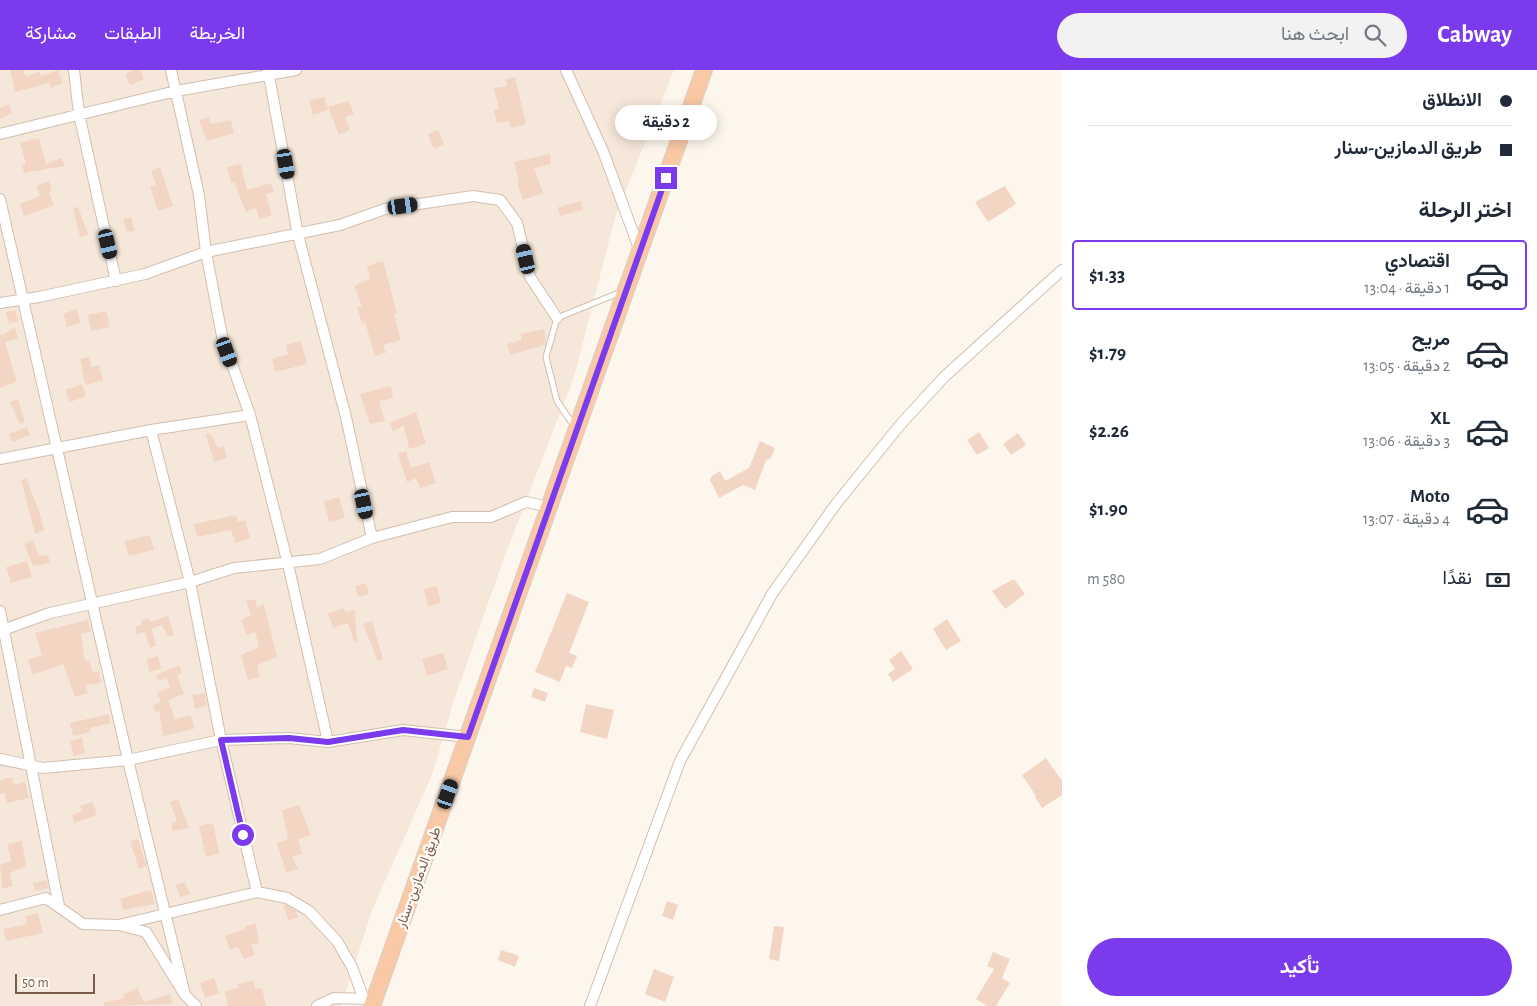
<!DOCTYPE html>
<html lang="ar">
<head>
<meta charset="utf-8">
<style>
  body { margin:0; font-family:"Alegreya Sans",Vazirmatn,sans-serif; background:#f2f2f3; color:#1f2937; direction:rtl; height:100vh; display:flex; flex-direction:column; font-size:19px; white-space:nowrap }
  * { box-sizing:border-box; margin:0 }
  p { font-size:16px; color:#747a83 }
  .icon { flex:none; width:28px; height:28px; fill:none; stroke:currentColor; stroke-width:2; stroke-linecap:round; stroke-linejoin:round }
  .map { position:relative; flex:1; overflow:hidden; direction:ltr }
  .panel { display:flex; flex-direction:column; background:#fff; width:475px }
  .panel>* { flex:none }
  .banner { display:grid; align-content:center; height:110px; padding:0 25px; background:#fff }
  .scale { position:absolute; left:15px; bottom:12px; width:80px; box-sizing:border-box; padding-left:5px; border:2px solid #7a5c4d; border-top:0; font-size:14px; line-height:18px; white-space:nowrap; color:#7a5c4d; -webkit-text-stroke:4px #fffaf3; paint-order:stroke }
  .end { position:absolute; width:22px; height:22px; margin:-11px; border:6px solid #7c3aed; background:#fff; box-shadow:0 0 0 2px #fff }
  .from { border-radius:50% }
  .bubble { position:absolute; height:35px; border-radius:18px; background:#fff; box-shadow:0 2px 12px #0003; font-size:16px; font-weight:700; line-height:35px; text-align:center; direction:rtl }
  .car { position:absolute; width:15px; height:30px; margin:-15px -8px; border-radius:6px; box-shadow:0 0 4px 1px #0007; background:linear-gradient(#222 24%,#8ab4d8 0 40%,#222 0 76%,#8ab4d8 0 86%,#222 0) }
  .banner b { display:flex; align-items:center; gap:18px; height:48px; font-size:19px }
  .banner b+b { border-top:1px solid #e0e1e3 }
  .banner i { width:12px; height:12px; background:#1f2937 }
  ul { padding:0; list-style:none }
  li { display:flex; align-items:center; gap:15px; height:70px; margin:0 10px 8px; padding:0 15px; border:2px solid transparent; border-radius:5px }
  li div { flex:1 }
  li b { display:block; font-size:19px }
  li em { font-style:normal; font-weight:700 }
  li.current { border-color:#7c3aed }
  li>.icon { width:45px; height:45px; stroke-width:1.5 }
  h2 { padding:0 25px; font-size:22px; line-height:60px }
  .pay { display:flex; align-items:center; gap:12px; height:55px; padding:0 25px; font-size:19px }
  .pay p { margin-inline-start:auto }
  .cta { display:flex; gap:10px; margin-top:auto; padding:10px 25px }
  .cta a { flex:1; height:58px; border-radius:30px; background:#7c3aed; color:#fff; font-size:20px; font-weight:700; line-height:58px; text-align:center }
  header { display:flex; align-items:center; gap:30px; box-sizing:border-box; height:70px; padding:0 25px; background:#7c3aed; color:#fff }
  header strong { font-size:24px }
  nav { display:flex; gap:28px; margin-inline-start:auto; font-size:18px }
  .search { width:350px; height:45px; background:#f2f2f3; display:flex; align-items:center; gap:12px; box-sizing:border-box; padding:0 18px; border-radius:28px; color:#747a83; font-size:19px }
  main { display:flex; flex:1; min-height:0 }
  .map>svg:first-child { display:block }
  .residential { fill:#f5e8da }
  .building { fill:#f3d5c3 }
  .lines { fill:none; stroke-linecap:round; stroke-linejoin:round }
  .service-casing { stroke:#d1beb0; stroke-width:7 }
  .minor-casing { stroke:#d1beb0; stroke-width:12 }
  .trunk-casing { stroke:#dad1cd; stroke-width:18 }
  .service { stroke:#fff; stroke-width:5 }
  .minor { stroke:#fff; stroke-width:10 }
  .trunk { stroke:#f9c8a4; stroke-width:16 }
  .route { stroke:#7c3aed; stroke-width:6 }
  .labels { text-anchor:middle; stroke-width:5; stroke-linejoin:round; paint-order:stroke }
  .street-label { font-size:14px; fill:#7a5c4d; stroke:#fffaf3 }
</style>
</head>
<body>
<header>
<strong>Cabway</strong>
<div class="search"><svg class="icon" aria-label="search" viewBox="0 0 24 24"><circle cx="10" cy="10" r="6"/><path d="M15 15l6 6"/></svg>ابحث هنا</div>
<nav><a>الخريطة</a><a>الطبقات</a><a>مشاركة</a></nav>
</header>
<main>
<section class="panel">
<div class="banner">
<b><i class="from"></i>الانطلاق</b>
<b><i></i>طريق الدمازين-سنار</b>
</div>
<h2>اختر الرحلة</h2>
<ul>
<li class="current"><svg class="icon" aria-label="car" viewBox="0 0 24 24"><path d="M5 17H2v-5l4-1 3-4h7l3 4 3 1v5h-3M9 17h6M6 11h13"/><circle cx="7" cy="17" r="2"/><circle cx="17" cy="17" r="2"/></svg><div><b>اقتصادي</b><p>1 دقيقة · 13:04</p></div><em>$1.33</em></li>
<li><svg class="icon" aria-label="car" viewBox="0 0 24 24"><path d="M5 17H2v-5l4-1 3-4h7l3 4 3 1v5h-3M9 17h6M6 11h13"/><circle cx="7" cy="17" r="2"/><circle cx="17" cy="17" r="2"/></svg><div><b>مريح</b><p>2 دقيقة · 13:05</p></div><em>$1.79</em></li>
<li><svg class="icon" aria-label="car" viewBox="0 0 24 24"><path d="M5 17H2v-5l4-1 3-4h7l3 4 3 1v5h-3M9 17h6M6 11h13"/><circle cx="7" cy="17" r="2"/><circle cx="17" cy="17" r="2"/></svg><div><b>XL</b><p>3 دقيقة · 13:06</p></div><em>$2.26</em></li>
<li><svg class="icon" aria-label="car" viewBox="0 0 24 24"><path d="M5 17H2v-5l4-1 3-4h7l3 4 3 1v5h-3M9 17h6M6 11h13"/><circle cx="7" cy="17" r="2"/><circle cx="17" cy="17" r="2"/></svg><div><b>Moto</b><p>4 دقيقة · 13:07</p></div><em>$1.90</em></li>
</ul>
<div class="pay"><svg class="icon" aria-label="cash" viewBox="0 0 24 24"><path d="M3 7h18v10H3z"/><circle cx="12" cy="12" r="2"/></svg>نقدًا<p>580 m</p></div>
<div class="cta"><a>تأكيد</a></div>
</section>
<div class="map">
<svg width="1062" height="936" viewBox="0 0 1062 936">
  <rect width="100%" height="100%" fill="#fdf6ec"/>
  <path class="residential" d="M0,0H674L615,148L574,307L505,485L454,630L432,705L373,838L341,936H0Z"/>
  <path class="building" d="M10,0H23L26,7L39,1L41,6L58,0L63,13L51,18L49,13L15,22Z
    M133,0H140L144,9L130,15L125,4Z
    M515,7L526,54L511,58L509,51L497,53L494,40L499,39L494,18L507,16L505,9Z
    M325,27L328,40L313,45L309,30Z
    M349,31L354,44L345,47L350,60L339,65L328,37Z
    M8,34L12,43L0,49V38Z
    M209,47L211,54L231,50L234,63L207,71L199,50Z
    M438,60L444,74L434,79L428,64Z
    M39,68L46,94L61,88L65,96L24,103L22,95L26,94L20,73Z
    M550,84L551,94L534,98L543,123L523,130L517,113L519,112L514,92Z
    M241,94L247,120L271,113L274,122L266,124L272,145L259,149L256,138L246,142L234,112L231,113L227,97Z
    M160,97L173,136L158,141L150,117L156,115L151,101Z
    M49,111L52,121L49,122L54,135L24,146L20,134L40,126L37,116Z
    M1005,116L1016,134L988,152L975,132Z
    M581,131L583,140L560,146L558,137Z
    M78,137L88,164L80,167L73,138Z
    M131,147L135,161L127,162L123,149Z
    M383,191L397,243L394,244L401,270L383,275L386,283L375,286L365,252L362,254L357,237L362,236L354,216L370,209L367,196Z
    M76,239L81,253L67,257L63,244Z
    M15,240L18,251L9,254L6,242Z
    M106,241L110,257L91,261L88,245Z
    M15,257L18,269L5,272L17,312L0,318V264L3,265Z
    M544,259L546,270L545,275L510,285L507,274L522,270L520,264Z
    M301,271L307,294L275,302L272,289L288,284L286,275Z
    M89,287L91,297L99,295L103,310L85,315L80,289Z
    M82,314L86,326L70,332L65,320Z
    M391,316L393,328L379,331L385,351L370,354L360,324Z
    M18,329L25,352L20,354L10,332Z
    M416,342L426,374L409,379L404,356L393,361L390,353Z
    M27,357L30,365L12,372L9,364Z
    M979,362L989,378L977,385L967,370Z
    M210,363L218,378L224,376L227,388L214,392L206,365Z
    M1018,363L1026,375L1011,385L1003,374Z
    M760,371L775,378L771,388L766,390L755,420L743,415L719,428L710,410L712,406L720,401L725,411L749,398Z
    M406,381L411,398L429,392L436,413L420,418L416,408L407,412L398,384Z
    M26,408L39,441L44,460L35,464L21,410Z
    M339,427L345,448L329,452L324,431Z
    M236,445L238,452L245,450L250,468L235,473L231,460L197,467L194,454Z
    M150,465L154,480L129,486L124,471Z
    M33,470L39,486L48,485L50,493L33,496L24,474Z
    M27,491L32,507L11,513L6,497Z
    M1014,509L1025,524L1005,539L992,521Z
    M366,513L369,524L358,527L355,516Z
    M437,516L441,533L428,536L424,519Z
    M567,523L589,532L569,583L577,586L572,598L566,596L560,612L535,602Z
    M255,529L257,537L264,534L277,587L257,595L260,607L248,610L241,585L259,577L255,562L247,565L241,550L251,545L246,531Z
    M344,538L346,542L355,540L357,571L354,572L348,553L333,558L328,544Z
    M168,546L174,565L167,566L162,555L152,559L156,576L150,578L145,562L137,565L135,557L142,555L141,551L149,548L150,552Z
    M947,549L961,571L946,580L933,559Z
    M88,550L91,562L81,564L85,591L89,590L93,602L99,601L101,613L86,615L88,623L75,627L63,594L33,605L28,590L42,585L35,563Z
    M372,551L383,589L378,591L363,554Z
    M901,581L913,599L893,612L888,604L895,599L889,590Z
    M443,583L448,599L427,606L422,589Z
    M158,586L161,599L149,602L147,589Z
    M179,595L182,603L177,605L184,624L168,630L175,649L191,645L194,659L163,666L159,641L156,642L153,635L161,632L157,623L170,617L167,608L158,611L156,605Z
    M534,618L548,623L545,632L531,627Z
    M205,623L207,636L195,639L192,625Z
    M586,634L614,640L607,669L580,662Z
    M109,644L111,653L90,658L91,662L73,666L70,653Z
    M82,668L85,683L74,686L70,671Z
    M1046,688L1062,711V725L1042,738L1035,727L1036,726L1022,705Z
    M12,707L14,715L25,712L29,728L7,733L4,723L0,724V710Z
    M178,729L189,758L173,761L171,753L177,751L170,732Z
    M93,732L97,745L74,753L72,745L82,741L80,736Z
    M299,735L311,765L298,769L302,784L292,786L298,799L286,802L277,773L288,769L282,740Z
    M213,753L219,783L206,787L199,756Z
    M138,769L147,796L139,799L130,771Z
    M22,771L26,796L10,803L13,816L2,819L0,795L11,791L7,774Z
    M47,810L48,818L35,821L33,813Z
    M185,812L190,824L180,827L176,815Z
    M151,820L155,834L123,840L120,829Z
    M667,831L678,835L673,850L662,846Z
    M286,835L296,841L298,847L289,851L283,836Z
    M38,843L43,863L6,871L3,859L27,854L25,846Z
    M256,854L259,873L251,874L255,885L244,889L238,877L230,880L225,866L246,859L245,856Z
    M774,856L784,857L779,891L769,889Z
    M501,880L519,886L515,897L498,890Z
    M993,882L1010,889L1002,908L1010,913L996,936H987L976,929L994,899L987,896Z
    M654,899L674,907L665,932L645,924Z
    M214,908L219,923L205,928L200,913Z
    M254,911L255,919L262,918L266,936H228L225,921L239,918L238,914Z
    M137,918L144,932L170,924L173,934L104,936V933L124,928L123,925Z"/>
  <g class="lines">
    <defs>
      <path id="service" d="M574,356L557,331L546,287L557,248L621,222"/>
      <path id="minor" d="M74,0L79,44L116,211
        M171,0L199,125L206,182L222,266L250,345L288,494L328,672
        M268,0L298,165L346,347L372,468
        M566,0L603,81L640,181
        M0,64L176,21L296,0
        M0,129L128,690L185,925
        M0,233L39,227L145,204L206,182L340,155L385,139L473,126L500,130L517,153L530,207L557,248
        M151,360L190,512L221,670L257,822
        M0,389L151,360L250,345
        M0,541L59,836
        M0,561L50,543L190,512L234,498L320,489L372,468L452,447H491L526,432L549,437
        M0,689L43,698L128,690L221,670L289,668L328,672L403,660L468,667
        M0,840L46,828L83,854L119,855L146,862L185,925L196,936
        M119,855L257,822L287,828L309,841L337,871L352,897L363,927
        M317,936L334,928L368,929
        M590,936L680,691L772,524L836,434L900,355L944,307L1062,200"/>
      <path id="trunk" d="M372,936L704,0"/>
    </defs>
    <use href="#service" class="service-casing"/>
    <use href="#minor" class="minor-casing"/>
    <use href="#trunk" class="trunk-casing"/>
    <use href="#service" class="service"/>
    <use href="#minor" class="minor"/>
    <use href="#trunk" class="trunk"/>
  </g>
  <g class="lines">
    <path class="route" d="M243,765L221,670L289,668L328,672L403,660L468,667L666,108"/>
  </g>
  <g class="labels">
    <g class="street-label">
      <text transform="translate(418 807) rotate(-70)" y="5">طريق الدمازين-سنار</text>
    </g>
  </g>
</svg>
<div class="scale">50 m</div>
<i class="end from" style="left:243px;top:765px"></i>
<i class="end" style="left:666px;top:108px"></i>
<div class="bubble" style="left:615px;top:35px;width:102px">2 دقيقة</div>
<i class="car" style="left:286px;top:94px;rotate:170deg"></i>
<i class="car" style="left:403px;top:136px;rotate:82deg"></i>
<i class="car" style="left:108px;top:174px;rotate:167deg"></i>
<i class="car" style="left:526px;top:189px;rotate:347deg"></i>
<i class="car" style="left:227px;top:282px;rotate:160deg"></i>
<i class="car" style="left:364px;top:434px;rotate:168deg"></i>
<i class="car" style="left:448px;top:724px;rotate:19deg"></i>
</div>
</main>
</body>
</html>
